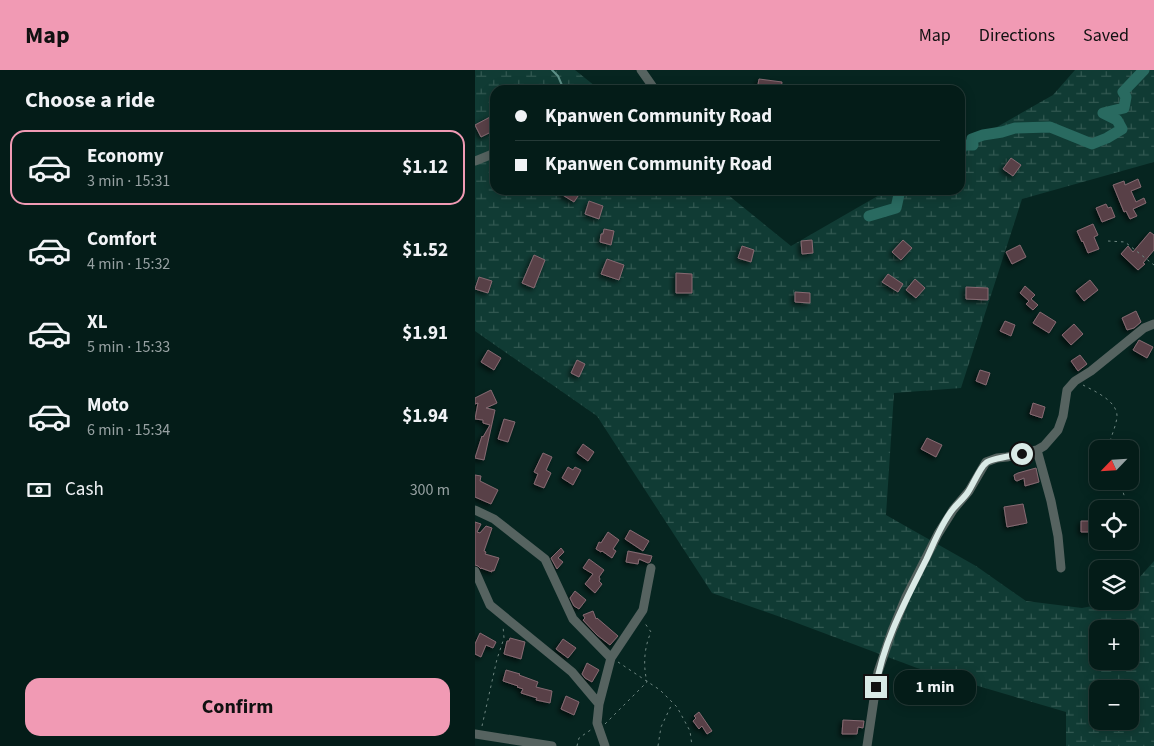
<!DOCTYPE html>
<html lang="en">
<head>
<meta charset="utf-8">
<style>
  body { margin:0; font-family:"Source Sans 3",sans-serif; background:#0d2521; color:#f1f3f6; height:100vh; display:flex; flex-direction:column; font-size:19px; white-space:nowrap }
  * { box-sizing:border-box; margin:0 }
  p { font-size:16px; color:#97a1a2 }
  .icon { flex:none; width:28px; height:28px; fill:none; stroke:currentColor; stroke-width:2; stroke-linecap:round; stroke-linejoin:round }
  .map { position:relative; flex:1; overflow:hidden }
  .side { display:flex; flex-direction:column; background:#041c18; width:475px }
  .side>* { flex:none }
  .guide { position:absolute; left:15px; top:15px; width:475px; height:110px; border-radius:15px; box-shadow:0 2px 12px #0003,0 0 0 1px #253a37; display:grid; align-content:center; height:110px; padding:0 25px; background:#041c18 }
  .needle { width:32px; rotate:245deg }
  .fabs { position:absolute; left:614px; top:370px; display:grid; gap:10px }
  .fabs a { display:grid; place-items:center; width:50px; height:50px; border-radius:10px; background:#041c18; box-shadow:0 2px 12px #0003,0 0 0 1px #253a37; font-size:25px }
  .end { position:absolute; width:22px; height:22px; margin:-11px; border:6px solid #d9eae6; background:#111; box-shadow:0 0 0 2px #111 }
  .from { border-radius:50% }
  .bubble { position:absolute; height:35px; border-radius:15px; background:#041c18; box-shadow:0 2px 12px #0003,0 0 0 1px #253a37; font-size:16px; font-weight:700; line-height:35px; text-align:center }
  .guide b { display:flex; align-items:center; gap:18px; height:48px; font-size:19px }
  .guide b+b { border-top:1px solid #253a37 }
  .guide i { width:12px; height:12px; background:#f1f3f6 }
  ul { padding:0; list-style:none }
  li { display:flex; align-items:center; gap:15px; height:75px; margin:0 10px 8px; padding:0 15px; border:2px solid transparent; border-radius:15px }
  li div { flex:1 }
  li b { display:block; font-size:19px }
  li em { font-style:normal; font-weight:700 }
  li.selected { border-color:#f19ab4 }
  li>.icon { width:45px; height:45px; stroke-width:1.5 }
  h2 { padding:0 25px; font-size:22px; line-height:60px }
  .pay { display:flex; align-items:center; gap:12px; height:55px; padding:0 25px; font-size:19px }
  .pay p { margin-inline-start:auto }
  .primary-button { display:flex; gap:10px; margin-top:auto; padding:10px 25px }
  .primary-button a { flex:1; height:58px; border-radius:15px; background:#f19ab4; color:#111; font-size:20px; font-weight:700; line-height:58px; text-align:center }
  header { display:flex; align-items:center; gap:30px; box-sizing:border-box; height:70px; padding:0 25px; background:#f19ab4; color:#111 }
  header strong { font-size:24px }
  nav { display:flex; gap:28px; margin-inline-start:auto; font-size:18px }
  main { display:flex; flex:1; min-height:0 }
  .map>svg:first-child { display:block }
  .wetland { fill:url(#wetland-marsh); fill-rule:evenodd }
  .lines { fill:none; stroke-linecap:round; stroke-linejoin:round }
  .stream { stroke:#5e9088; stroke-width:2 }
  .river { stroke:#296a60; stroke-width:11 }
  .building { fill:#594047; stroke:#866a72; filter:url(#shadow) }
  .path { stroke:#6e8681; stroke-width:1; stroke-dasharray:2.5 4; stroke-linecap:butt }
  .minor { stroke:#566360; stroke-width:9 }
  .route { stroke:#d9eae6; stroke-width:6 }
</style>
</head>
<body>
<header>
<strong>Map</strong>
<nav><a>Map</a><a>Directions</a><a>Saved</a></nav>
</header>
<main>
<section class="side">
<h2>Choose a ride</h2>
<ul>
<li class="selected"><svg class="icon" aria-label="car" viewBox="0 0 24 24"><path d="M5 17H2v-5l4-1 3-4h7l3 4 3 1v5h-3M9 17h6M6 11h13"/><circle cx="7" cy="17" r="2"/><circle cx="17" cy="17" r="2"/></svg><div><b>Economy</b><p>3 min · 15:31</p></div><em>$1.12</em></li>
<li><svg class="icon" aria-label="car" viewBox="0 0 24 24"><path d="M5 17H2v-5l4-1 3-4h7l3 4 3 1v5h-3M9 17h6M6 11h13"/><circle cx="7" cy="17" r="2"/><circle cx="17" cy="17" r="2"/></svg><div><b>Comfort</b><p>4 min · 15:32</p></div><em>$1.52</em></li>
<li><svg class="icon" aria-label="car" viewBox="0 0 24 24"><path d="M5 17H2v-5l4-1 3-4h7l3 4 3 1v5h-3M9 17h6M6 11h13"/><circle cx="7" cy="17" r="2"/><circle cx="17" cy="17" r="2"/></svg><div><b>XL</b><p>5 min · 15:33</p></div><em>$1.91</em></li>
<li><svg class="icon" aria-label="car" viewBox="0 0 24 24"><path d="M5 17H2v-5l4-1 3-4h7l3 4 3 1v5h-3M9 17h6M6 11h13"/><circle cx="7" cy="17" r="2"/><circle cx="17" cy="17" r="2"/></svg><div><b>Moto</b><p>6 min · 15:34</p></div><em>$1.94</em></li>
</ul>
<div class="pay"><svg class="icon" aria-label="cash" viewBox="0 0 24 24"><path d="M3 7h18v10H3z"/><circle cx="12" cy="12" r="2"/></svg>Cash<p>300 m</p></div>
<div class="primary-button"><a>Confirm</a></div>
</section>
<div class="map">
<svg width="679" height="676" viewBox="0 0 679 676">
  <defs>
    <pattern id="wetland-marsh" width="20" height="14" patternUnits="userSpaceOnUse" patternTransform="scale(1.25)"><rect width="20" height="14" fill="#103b34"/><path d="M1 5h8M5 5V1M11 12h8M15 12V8" fill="none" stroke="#325851"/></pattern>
    <filter id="shadow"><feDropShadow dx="-2.5" dy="2.5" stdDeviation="2.5" flood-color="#0009"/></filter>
  </defs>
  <rect width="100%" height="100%" fill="#062520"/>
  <path class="wetland" d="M0,0H100L125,20H20V120H247L316,176L413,120H485V78L578,25L600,0H679V92L547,129L486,318L419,323L411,445L501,496L551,531L607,538L643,531H655V518L679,491V676H591V642L442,598L314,550L237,523L122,346L0,261ZM622,559H655V591H622ZM622,619H655V651H622Z"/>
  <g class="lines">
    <path class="stream" d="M77,0L83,6L89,20"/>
    <path class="river" d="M485,82L488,75H498L497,69L508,65L527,62L540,58L575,57L617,74L632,68L647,59L642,50L628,43L649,38L651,27L648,22L669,0
      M394,146L421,138L425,120"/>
  </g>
  <path class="building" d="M284,9L307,12L306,20H282Z
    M17,46L20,51V60L6,67L0,55Z
    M536,88L546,95L538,106L528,99Z
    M663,109L666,117L656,121L661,132L669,128L671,133L658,139L662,146L655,149L651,141L649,142L638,115L649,111L650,115Z
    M88,120H107L99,132L86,124Z
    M114,131L128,136L124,149L110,144Z
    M631,134L633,138L636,137L640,147L627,152L621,138Z
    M618,154L623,165L619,167L624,179L613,183L608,171L607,172L602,161Z
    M129,159L139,161L136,175L125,172L126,164H128Z
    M675,162L679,165V180L668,193L670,194L663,200L646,184L653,176L658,182Z
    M337,170L338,183L327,184L326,171Z
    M428,170L437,178L426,190L417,182Z
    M545,175L551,187L537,194L531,182Z
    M267,176L279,180L276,192L263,188Z
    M59,185L70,190L59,218L47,213Z
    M132,189L149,195L144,210L126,204Z
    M201,203L217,204V223H201Z
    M413,204L428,214L423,222L407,212Z
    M4,207L17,211L13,223L0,219Z
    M440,209L450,218L441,228L431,220Z
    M615,210L623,220L609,231L601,221Z
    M550,216L560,225L556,229L563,235L558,240L551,234L554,231L545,223Z
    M491,217L513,218V230L491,229Z
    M320,222L335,223V233L320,232Z
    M661,241L666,252L659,258L652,260L647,248Z
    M565,242L581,252L574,263L558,253Z
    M530,251L540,255L536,266L525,261Z
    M599,254L608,264L596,275L587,265Z
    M664,270L678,277L672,288L658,280Z
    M13,280L26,288L19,300L6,292Z
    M605,285L612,294L603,301L596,291Z
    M102,290L110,294L104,307L96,303Z
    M505,300L515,303L511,315L501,311Z
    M16,320L22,333L11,338L20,340L9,390L0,388L7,366L8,367L15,355L8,353V350L0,349L3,333L0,334V328Z
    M558,333L570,337L567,348L555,344Z
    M29,349L40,352L33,372L23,369Z
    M452,368L467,375L461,387L446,379Z
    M108,374L119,382L113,391L102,383Z
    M68,383L77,387L71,400L76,403L69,418L59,414L63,404L59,402Z
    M93,397L98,400L100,397L106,400L98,415L87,408Z
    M561,398L564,412L550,416L549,408L542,411L540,410L539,405L543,403Z
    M0,405L6,406L5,411L23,420L16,434L0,427Z
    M548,434L552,453L532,457L529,437Z
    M606,451H618V462H606Z
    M0,452L6,454L2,462L5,463L11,456L17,458L9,481L11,482L10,484L24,488L19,501L17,500V502L6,498V499L3,496L0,495Z
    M155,460L174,471L168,481L150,469Z
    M133,462L144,470L138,479L141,481L137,488L127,481L126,482L121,479L124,472L126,473Z
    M86,478L89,482L83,488L88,492L82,499L76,488Z
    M153,481L177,486L175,492L173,493L164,489L163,494L151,492Z
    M114,489L129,500L124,507L125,509L124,511L127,514L120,523L110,514L118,504L108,498Z
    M100,521L111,530L104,539L99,536L95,528Z
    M118,541L121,549L122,548L143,566L135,575L122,565L108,550L110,548L108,545Z
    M5,563L21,572L18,578L11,575L6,587L0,584V574Z
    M35,568L50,572L46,589L29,584L32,571H34Z
    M88,569L101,578L93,588L81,579Z
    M112,593L124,600L117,612L110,608L107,604Z
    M31,600L45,604L44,605L63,612L61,617L77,621L75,633L61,630L62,628L46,623L48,619L42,617L43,616L28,611Z
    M454,608L456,619L443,621L442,610Z
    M91,626L104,632L99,645L86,639Z
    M224,642L237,661L232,664L227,656L224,659L218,651L221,648L219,646Z
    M368,650L389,651L388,658L383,657L382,664H367Z"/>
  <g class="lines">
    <path class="path" d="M633,171L650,172L679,195
      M608,315C619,321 643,331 642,347C641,356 635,370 632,379
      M643,411L647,418L652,436
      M143,592L185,620L202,637L215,661L217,676
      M130,654L172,612C168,595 169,578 176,562L169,552
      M7,656L22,589L29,568L28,556
      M102,676L104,668L117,659
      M183,676L186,657L197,634"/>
    <path class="minor" d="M166,0L178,17
      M0,91L20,83
      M562,380L576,431L583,466L586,498
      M0,440L19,449L70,489L98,549L136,588
      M0,501L15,535L97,602L124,634
      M0,664L77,676
      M130,676L122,653L124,634L136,588L168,540L176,498
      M392,676L403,602L417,561L431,527L463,464L478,440L494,421L511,392L522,388L532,387L562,380L569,376L583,360L588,346L592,320L600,311L616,301L669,258L679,254"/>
  </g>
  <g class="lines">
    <path class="route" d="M401,617C408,572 431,530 451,490C459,473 466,454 478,439C483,433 489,428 493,422C498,415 505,397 511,393C516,388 539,386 547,384"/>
  </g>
</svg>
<div class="fabs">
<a><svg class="needle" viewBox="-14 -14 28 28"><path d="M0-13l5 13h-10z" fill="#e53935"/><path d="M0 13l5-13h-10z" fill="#97a1a2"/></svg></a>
<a><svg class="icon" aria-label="locate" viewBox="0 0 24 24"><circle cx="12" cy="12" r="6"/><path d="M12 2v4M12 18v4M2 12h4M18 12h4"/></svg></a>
<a><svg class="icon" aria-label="layers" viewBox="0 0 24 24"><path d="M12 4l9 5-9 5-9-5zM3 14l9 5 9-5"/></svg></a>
<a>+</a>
<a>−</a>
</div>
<i class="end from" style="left:547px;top:384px"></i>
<i class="end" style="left:401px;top:617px"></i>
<div class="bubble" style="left:419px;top:600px;width:82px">1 min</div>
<div class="guide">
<b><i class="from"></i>Kpanwen Community Road</b>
<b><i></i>Kpanwen Community Road</b>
</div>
</div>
</main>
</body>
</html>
